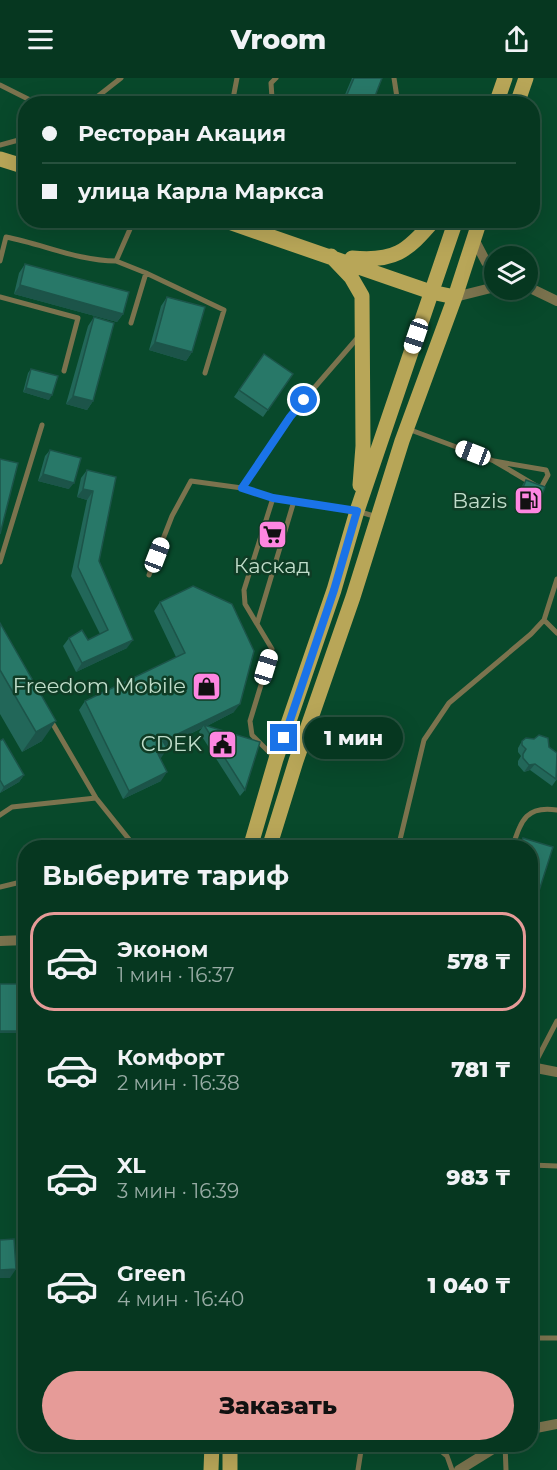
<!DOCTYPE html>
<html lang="ru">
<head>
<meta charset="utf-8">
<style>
  body { margin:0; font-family:Montserrat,sans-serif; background:#0f3f29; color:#f1f3f6; height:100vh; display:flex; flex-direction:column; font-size:22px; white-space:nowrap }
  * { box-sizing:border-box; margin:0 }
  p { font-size:20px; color:#98aca5 }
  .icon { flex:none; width:33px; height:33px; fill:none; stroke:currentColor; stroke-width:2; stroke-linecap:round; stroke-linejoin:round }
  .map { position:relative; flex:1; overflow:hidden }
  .sheet { position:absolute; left:18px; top:762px; width:520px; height:612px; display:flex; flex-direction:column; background:#063720; border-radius:24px; box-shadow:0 6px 24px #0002,0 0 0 2px #27513e }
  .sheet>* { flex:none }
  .banner { position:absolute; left:18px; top:18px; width:522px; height:132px; border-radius:24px; box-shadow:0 6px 24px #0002,0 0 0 2px #27513e; display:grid; align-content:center; height:132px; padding:0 24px; background:#063720 }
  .controls { position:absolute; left:484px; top:168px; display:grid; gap:12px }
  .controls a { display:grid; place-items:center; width:54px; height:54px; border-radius:50%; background:#063720; box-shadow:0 6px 24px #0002,0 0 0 2px #27513e; font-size:30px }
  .end { position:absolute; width:27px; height:27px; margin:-14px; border:8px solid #1a73e8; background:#fff; box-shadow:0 0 0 3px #fff }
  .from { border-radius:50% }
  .bubble { position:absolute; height:42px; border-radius:21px; background:#063720; box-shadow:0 6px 24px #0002,0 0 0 2px #27513e; font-size:20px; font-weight:800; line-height:42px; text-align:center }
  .car { position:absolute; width:18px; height:36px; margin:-18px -9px; border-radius:8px; box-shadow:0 0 4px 2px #0007; background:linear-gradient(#fff 24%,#345 0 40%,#fff 0 76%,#345 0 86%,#fff 0) }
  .banner b { display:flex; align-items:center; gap:21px; height:57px; font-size:22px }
  .banner b+b { border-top:2px solid #27513e }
  .banner i { width:15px; height:15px; background:#f1f3f6 }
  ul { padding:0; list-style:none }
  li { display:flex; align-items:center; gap:18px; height:99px; margin:0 12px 9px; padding:0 12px; border:3px solid transparent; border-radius:24px }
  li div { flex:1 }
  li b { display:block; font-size:22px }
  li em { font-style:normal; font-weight:800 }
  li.selected { border-color:#e69b98 }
  li>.icon { width:54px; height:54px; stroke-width:1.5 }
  h2 { padding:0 24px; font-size:27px; line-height:72px }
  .cta { display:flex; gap:12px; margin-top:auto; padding:12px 24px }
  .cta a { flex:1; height:69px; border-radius:36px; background:#e69b98; color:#111; font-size:24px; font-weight:800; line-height:69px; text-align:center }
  header { display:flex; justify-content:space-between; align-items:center; height:78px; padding:0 24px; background:#063720; font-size:27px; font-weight:800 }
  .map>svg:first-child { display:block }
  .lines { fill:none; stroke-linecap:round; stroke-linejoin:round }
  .lane { stroke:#7b734e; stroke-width:5 }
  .street { stroke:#7b734e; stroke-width:10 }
  .primary { stroke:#b8a658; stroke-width:15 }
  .wall { fill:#226759 }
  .shaded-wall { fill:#1c5449 }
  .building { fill:#287868; stroke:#1c5449; stroke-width:1.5 }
  .route { stroke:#1a73e8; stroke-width:8 }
  .labels { text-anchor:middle; stroke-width:5; stroke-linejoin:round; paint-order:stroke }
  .poi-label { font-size:21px; fill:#c0ddca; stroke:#0f3c25; text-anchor:end }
</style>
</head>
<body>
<header><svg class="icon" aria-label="menu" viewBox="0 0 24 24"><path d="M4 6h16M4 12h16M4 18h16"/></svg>Vroom<svg class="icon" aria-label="share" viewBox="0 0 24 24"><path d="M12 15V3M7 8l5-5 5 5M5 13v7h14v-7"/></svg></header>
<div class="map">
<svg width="557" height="1392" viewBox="0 0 557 1392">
  <rect width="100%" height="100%" fill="#08492b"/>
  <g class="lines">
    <path class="lane" d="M276,0L271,5L272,20L278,26
      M394,0L398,26
      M0,7L32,23L46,26
      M88,26L121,0
      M232,26L237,0
      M0,67L26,60
      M265,156L275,142
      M0,183L6,159C43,166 78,183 116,183L134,142
      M116,183L146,195L224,232L205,295
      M0,219L78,240L64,293
      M131,245L146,195
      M408,351L494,383L538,409L542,408L548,397L546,392L494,383
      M242,410L289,339L360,257
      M273,420L244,512L245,526L272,571L250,643L252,657L275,680
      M0,484L42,347
      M149,497L172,438L191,403L242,410L273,420L357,433L377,439
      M544,542L557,555
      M257,546L294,423
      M50,641L96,720L136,770
      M0,737L12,729L96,720
      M398,770L424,662L449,625L531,556L544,542L557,501
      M512,770C521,744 525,727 557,732
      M0,809L25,803
      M533,989L557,943
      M531,1087L557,1088
      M531,1260H557
      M433,1366L447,1378L452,1392
      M505,1366L506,1392
      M358,1392L362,1366"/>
    <path class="street" d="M474,161L486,184L495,191
      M528,209L557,223
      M455,219L495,209
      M0,863L26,862
      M531,989L557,994
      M531,1351L557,1346
      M459,1392L501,1366"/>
    <path class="primary" d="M496,26L505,0
      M517,26L526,0
      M0,81L26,89
      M223,142L396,202L431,214L455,219
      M331,178L351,199L362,218L363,368L360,407
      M352,180C394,184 407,174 434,142
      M250,770L276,681L334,512L357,433L456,142
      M269,770L296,683L353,519L402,363L455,219L480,142
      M211,1392L212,1366
      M230,1392V1366"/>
  </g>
  <path class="wall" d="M352,0H382L372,26H341Z
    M25,186L123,236L117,244L14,216L19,195Z
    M167,219L192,274L186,283L149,272L161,228Z
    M94,239L93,323L87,332L66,326L88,248Z
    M264,276L293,296L263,339L234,319Z
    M31,291L49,322L23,314L28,295Z
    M50,372L69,411L38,403L45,378Z
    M87,392L116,399L99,483L127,570L76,594L63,568L69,560L88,562L100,556L71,498L87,422L77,419L81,400Z
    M526,402L533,436L514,429L523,406Z
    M160,524L234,634L207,648L245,712L240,718L199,654L202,650L166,668L167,671L160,680L161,703L123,721L79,632L85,623L176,579L154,533Z
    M0,545L42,663L22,674L0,636Z
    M0,663L24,697L19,704L0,715Z
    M522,663L549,669L557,701L552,708L530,692L524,694L518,687V683L521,678L518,674V670Z"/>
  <path class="shaded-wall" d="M20,207L123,236L117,244L14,216Z
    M155,264L192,274L186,283L149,272Z
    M26,310L52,317L49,322L23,314Z
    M73,318L93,323L87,332L66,326Z
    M43,396L74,405L69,411L38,403Z
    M83,411L93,413L87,422L77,419Z
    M517,425L536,432L533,436L514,429Z
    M133,562L127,570L76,594L82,585Z
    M240,626L234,634L205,649L204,647L202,650L157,672L163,663Z
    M56,643L42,663L22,674L36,654Z
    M167,671L161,680L152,684L158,676Z
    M535,686L530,692L524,694L529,687Z
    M167,694L161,703L123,721L129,713Z
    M24,697L19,704L0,715L4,709Z
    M0,953H26V955H0Z
    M16,1191L10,1200H0V1192Z"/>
  <path class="building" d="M354,0H382L372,26H343Z
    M25,186L129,214L123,236L20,207Z
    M167,219L205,229L192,274L155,264Z
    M94,239L114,245L93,323L73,318Z
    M264,276L293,296L268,332L239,312Z
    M31,291L58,298L52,317L26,310Z
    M50,372L81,380L74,405L43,396Z
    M0,381L18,385L0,456Z
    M87,392L116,399L99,483L133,562L82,585L69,560L82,552L88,562L108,552L78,489L93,413L83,411Z
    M526,402L545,409L536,432L517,425Z
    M193,508L232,526L254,573L240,626L163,663L167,671L158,676L167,694L129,713L85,623L185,575L160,524Z
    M0,545L56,643L36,654L0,592Z
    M204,647L260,664L245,712Z
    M539,657L548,660L549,669L557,675L556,701L535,686L529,687L523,680V676L526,671L522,667V663L526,660L534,661Z
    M3,661L24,697L4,709L0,702V663Z
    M523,760L553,769L531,838V770H520Z
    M191,763L211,770H189Z
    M0,906H26V953H0Z
    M14,1161L16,1191L0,1192V1162Z"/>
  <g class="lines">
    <path class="route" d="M284,660L334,512L357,433L273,420L242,410L290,339L304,322"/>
  </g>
  <defs>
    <symbol id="fuel-square" viewBox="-11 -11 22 22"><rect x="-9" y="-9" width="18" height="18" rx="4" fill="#fe86e1" stroke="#0f3c25"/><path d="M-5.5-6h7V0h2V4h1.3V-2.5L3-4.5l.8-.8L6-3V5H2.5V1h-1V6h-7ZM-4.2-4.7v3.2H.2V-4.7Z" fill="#111"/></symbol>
    <symbol id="supermarket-square" viewBox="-11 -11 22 22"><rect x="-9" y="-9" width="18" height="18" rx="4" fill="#fe86e1" stroke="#0f3c25"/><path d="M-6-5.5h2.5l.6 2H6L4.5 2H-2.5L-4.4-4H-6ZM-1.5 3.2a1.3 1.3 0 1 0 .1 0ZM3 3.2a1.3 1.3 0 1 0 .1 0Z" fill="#111"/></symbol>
    <symbol id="shop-square" viewBox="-11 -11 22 22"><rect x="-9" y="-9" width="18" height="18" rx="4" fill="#fe86e1" stroke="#0f3c25"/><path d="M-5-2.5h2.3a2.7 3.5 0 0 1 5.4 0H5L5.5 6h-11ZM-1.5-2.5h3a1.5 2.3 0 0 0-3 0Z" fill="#111"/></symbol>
    <symbol id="civic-square" viewBox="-11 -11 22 22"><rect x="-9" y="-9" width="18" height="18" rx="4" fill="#fe86e1" stroke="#0f3c25"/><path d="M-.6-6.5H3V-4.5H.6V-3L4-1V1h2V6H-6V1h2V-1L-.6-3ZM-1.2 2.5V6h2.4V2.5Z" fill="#111"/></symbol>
  </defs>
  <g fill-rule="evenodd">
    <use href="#fuel-square" x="512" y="406" width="33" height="33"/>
    <use href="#supermarket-square" x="256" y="440" width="33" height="33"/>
    <use href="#shop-square" x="190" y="592" width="33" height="33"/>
    <use href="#civic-square" x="206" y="650" width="33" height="33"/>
  </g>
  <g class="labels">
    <g class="poi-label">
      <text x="507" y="430">Bazis</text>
      <text x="272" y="495" text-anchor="middle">Каскад</text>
      <text x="186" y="615">Freedom Mobile</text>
      <text x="202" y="673">CDEK</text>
    </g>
  </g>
</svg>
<div class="controls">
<a><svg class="icon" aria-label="layers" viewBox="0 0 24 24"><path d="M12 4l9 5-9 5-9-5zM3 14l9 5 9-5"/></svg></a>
</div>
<i class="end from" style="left:304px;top:322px"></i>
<i class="end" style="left:284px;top:660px"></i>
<div class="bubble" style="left:304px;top:639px;width:99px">1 мин</div>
<i class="car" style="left:416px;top:258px;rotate:199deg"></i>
<i class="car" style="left:473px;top:375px;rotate:291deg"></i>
<i class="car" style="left:157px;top:477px;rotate:21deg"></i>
<i class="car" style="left:266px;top:589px;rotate:17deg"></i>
<div class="banner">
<b><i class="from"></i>Ресторан Акация</b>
<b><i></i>улица Карла Маркса</b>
</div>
<section class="sheet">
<h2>Выберите тариф</h2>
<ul>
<li class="selected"><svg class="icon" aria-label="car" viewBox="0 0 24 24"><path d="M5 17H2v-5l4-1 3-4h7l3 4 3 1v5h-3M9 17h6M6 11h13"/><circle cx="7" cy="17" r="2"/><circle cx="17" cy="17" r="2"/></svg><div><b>Эконом</b><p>1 мин · 16:37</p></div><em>578 ₸</em></li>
<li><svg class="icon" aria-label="car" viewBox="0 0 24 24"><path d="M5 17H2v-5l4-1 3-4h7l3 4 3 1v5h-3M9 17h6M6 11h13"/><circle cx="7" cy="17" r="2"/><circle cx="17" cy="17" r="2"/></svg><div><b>Комфорт</b><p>2 мин · 16:38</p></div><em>781 ₸</em></li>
<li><svg class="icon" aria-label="car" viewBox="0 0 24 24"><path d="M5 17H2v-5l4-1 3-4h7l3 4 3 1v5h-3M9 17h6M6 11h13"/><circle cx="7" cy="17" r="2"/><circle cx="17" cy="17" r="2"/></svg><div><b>XL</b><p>3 мин · 16:39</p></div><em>983 ₸</em></li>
<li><svg class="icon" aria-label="car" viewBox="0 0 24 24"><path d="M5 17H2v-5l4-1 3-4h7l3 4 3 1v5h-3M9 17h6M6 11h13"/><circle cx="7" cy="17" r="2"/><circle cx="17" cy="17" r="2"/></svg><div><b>Green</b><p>4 мин · 16:40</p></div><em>1 040 ₸</em></li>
</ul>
<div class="cta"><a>Заказать</a></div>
</section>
</div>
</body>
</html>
